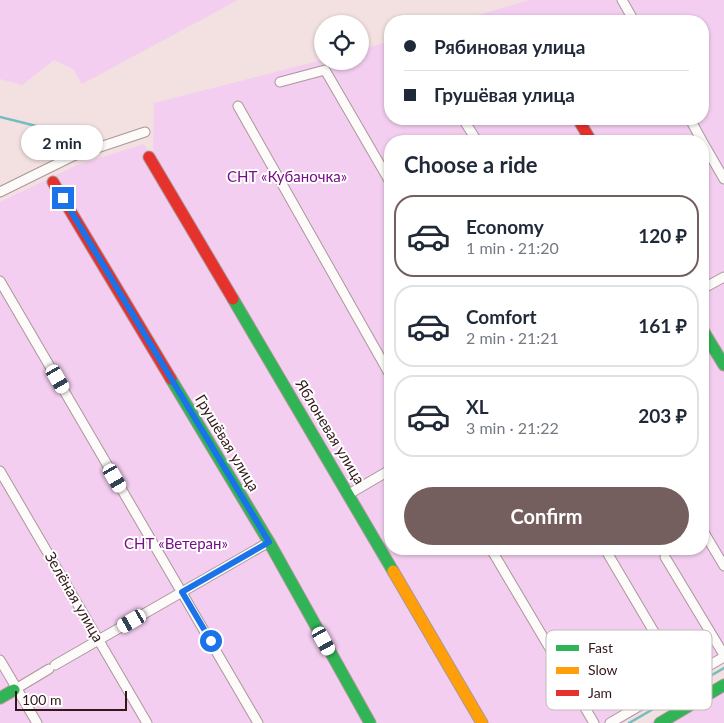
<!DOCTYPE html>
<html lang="en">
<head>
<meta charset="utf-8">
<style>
  body { margin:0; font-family:Lato,sans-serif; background:#f6f6f7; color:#1f2937; height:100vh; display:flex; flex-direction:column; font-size:19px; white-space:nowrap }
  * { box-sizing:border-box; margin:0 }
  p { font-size:16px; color:#747a83 }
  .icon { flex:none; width:28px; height:28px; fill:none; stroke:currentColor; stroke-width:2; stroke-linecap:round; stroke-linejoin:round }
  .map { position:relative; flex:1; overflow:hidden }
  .panel { position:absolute; left:384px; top:135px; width:325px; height:420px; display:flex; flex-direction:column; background:#fff; border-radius:20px; box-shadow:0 1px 4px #0004 }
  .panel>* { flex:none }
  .banner { position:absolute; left:384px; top:15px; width:325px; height:110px; border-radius:20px; box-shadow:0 1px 4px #0004; display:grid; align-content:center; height:110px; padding:0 20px; background:#fff }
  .buttons { position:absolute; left:314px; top:15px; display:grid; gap:10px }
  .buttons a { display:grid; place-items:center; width:55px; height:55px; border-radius:50%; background:#fff; box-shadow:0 1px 4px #0004; font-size:25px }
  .scale { position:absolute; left:15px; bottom:12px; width:112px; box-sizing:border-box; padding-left:5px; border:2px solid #321818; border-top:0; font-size:14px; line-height:18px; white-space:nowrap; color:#321818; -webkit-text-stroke:4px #fff; paint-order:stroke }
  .end { position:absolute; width:22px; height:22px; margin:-11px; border:6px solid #1a73e8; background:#fff; box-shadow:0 0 0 2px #fff }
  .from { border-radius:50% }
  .bubble { position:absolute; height:35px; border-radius:18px; background:#fff; box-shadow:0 1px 4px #0004; font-size:16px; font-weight:700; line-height:35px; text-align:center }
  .car { position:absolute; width:15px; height:30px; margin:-15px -8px; border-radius:6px; box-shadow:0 0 4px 1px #0007; background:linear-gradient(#fff 24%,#345 0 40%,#fff 0 76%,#345 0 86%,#fff 0) }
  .banner b { display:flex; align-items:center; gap:18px; height:48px; font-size:19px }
  .banner b+b { border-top:1px solid #e0e1e3 }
  .banner i { width:12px; height:12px; background:#1f2937 }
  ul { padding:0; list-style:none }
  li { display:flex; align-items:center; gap:15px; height:82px; margin:0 10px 8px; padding:0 10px; border:2px solid #e0e1e3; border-radius:20px }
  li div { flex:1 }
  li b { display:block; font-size:19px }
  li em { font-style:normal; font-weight:700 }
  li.current { border-color:#755e5e }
  li>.icon { width:45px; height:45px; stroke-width:1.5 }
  h2 { padding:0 20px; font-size:22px; line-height:60px }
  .button { display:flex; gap:10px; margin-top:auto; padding:10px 20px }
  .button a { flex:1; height:58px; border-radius:30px; background:#755e5e; color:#fff; font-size:20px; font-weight:700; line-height:58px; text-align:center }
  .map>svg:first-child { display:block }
  .green { fill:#f3cef0; fill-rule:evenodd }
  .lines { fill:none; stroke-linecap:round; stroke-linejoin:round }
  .stream { stroke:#75bcc0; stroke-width:2.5 }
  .street-casing { stroke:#ab9797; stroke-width:11 }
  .fast-casing { stroke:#ab9797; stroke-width:13 }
  .slow-casing { stroke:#ab9797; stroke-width:13 }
  .jam-casing { stroke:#ab9797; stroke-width:13 }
  .street { stroke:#fdfafa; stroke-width:9 }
  .fast { stroke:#30b455; stroke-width:11 }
  .slow { stroke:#ff9f0a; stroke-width:11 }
  .jam { stroke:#e5322d; stroke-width:11 }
  .route { stroke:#1a73e8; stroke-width:6 }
  .labels { text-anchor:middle; stroke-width:4; stroke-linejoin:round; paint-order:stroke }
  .park-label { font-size:15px; fill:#790e8a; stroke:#fff }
  .street-label { font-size:15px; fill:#321818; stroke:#fff }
  .key { fill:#fff; stroke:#c2baba; stroke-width:1 }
  .key-label { font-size:14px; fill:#321818 }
</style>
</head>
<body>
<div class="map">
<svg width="724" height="723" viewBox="0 0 724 723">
  <rect width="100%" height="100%" fill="#f2e1e0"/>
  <path class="green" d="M0,0H238L82,84L73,69L54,60L22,85L0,79Z
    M530,0H724V663L623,723H486L351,488L153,157L154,103L322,60L360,61V50L390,41V119H702V21H457ZM390,141H702V549H390Z
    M144,144L351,492L484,723H0V202L77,165Z
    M724,678V723H649Z"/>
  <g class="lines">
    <path class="stream" d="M0,117L97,141
      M629,723L724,668"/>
    <defs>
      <path id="street" d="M622,0L634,21
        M280,82L325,70L390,182
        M238,106L390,375
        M463,119L477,141
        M690,119L702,141
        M702,141L724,179
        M0,192L73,156L145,132
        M0,281L258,723
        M702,289L724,277
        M0,471L147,723
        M349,494L390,470
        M702,529L724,566
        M491,549L594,723
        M605,549L683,681
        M665,557L724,655
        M0,660L37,723
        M55,665L269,542
        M14,690L49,669
        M610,723L724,657"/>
      <path id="fast" d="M233,299L393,571
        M702,329L724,365
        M171,379L269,542L370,723
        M0,698L14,690
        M660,723L724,685"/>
      <path id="slow" d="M393,571L482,723"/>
      <path id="jam" d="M578,119L591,141
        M149,157L233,299
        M53,182L171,379"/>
    </defs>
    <use href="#street" class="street-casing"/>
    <use href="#fast" class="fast-casing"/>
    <use href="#slow" class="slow-casing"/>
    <use href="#jam" class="jam-casing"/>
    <use href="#street" class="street"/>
    <use href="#fast" class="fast"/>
    <use href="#slow" class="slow"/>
    <use href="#jam" class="jam"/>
  </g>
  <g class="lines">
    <path class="route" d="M63,198L269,542L182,592L211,641"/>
  </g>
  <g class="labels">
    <g class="park-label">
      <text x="287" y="182">СНТ «Кубаночка»</text>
      <text x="176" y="549">СНТ «Ветеран»</text>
    </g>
    <g class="street-label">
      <text transform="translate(330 432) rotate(59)" y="5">Яблоневая улица</text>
      <text transform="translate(227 443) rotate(59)" y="5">Грушёвая улица</text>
      <text transform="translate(74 597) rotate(60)" y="5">Зелёная улица</text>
    </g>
  </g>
  <rect x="546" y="630" width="166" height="80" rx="8" class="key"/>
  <rect x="556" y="645" width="23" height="6" fill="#30b455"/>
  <rect x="556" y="667" width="23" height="7" fill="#ff9f0a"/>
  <rect x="556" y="690" width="23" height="6" fill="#e5322d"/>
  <g class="key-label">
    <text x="588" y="653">Fast</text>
    <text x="588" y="675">Slow</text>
    <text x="588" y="698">Jam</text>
  </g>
</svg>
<div class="buttons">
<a><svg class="icon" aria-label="locate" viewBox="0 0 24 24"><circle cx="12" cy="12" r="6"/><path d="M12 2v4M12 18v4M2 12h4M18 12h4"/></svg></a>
</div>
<div class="scale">100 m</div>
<i class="end from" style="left:211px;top:641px"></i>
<i class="end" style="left:63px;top:198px"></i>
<div class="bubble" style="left:21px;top:125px;width:82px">2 min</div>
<i class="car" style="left:58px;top:379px;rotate:150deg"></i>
<i class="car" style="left:115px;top:478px;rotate:150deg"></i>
<i class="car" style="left:132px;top:621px;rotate:240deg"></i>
<i class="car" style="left:324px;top:641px;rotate:151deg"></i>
<div class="banner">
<b><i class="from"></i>Рябиновая улица</b>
<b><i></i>Грушёвая улица</b>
</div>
<section class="panel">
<h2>Choose a ride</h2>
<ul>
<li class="current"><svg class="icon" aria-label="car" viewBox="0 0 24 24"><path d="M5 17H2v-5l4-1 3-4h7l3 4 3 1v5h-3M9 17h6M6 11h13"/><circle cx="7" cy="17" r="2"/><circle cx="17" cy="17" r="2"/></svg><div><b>Economy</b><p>1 min · 21:20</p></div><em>120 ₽</em></li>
<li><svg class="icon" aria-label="car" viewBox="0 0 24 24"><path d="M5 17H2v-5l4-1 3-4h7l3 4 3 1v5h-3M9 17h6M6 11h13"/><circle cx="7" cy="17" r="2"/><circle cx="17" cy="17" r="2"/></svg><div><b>Comfort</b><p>2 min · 21:21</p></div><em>161 ₽</em></li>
<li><svg class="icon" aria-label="car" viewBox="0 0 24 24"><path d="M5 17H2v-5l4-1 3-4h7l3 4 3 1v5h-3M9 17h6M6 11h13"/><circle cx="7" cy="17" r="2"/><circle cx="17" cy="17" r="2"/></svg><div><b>XL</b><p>3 min · 21:22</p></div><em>203 ₽</em></li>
</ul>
<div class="button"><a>Confirm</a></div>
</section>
</div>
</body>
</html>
